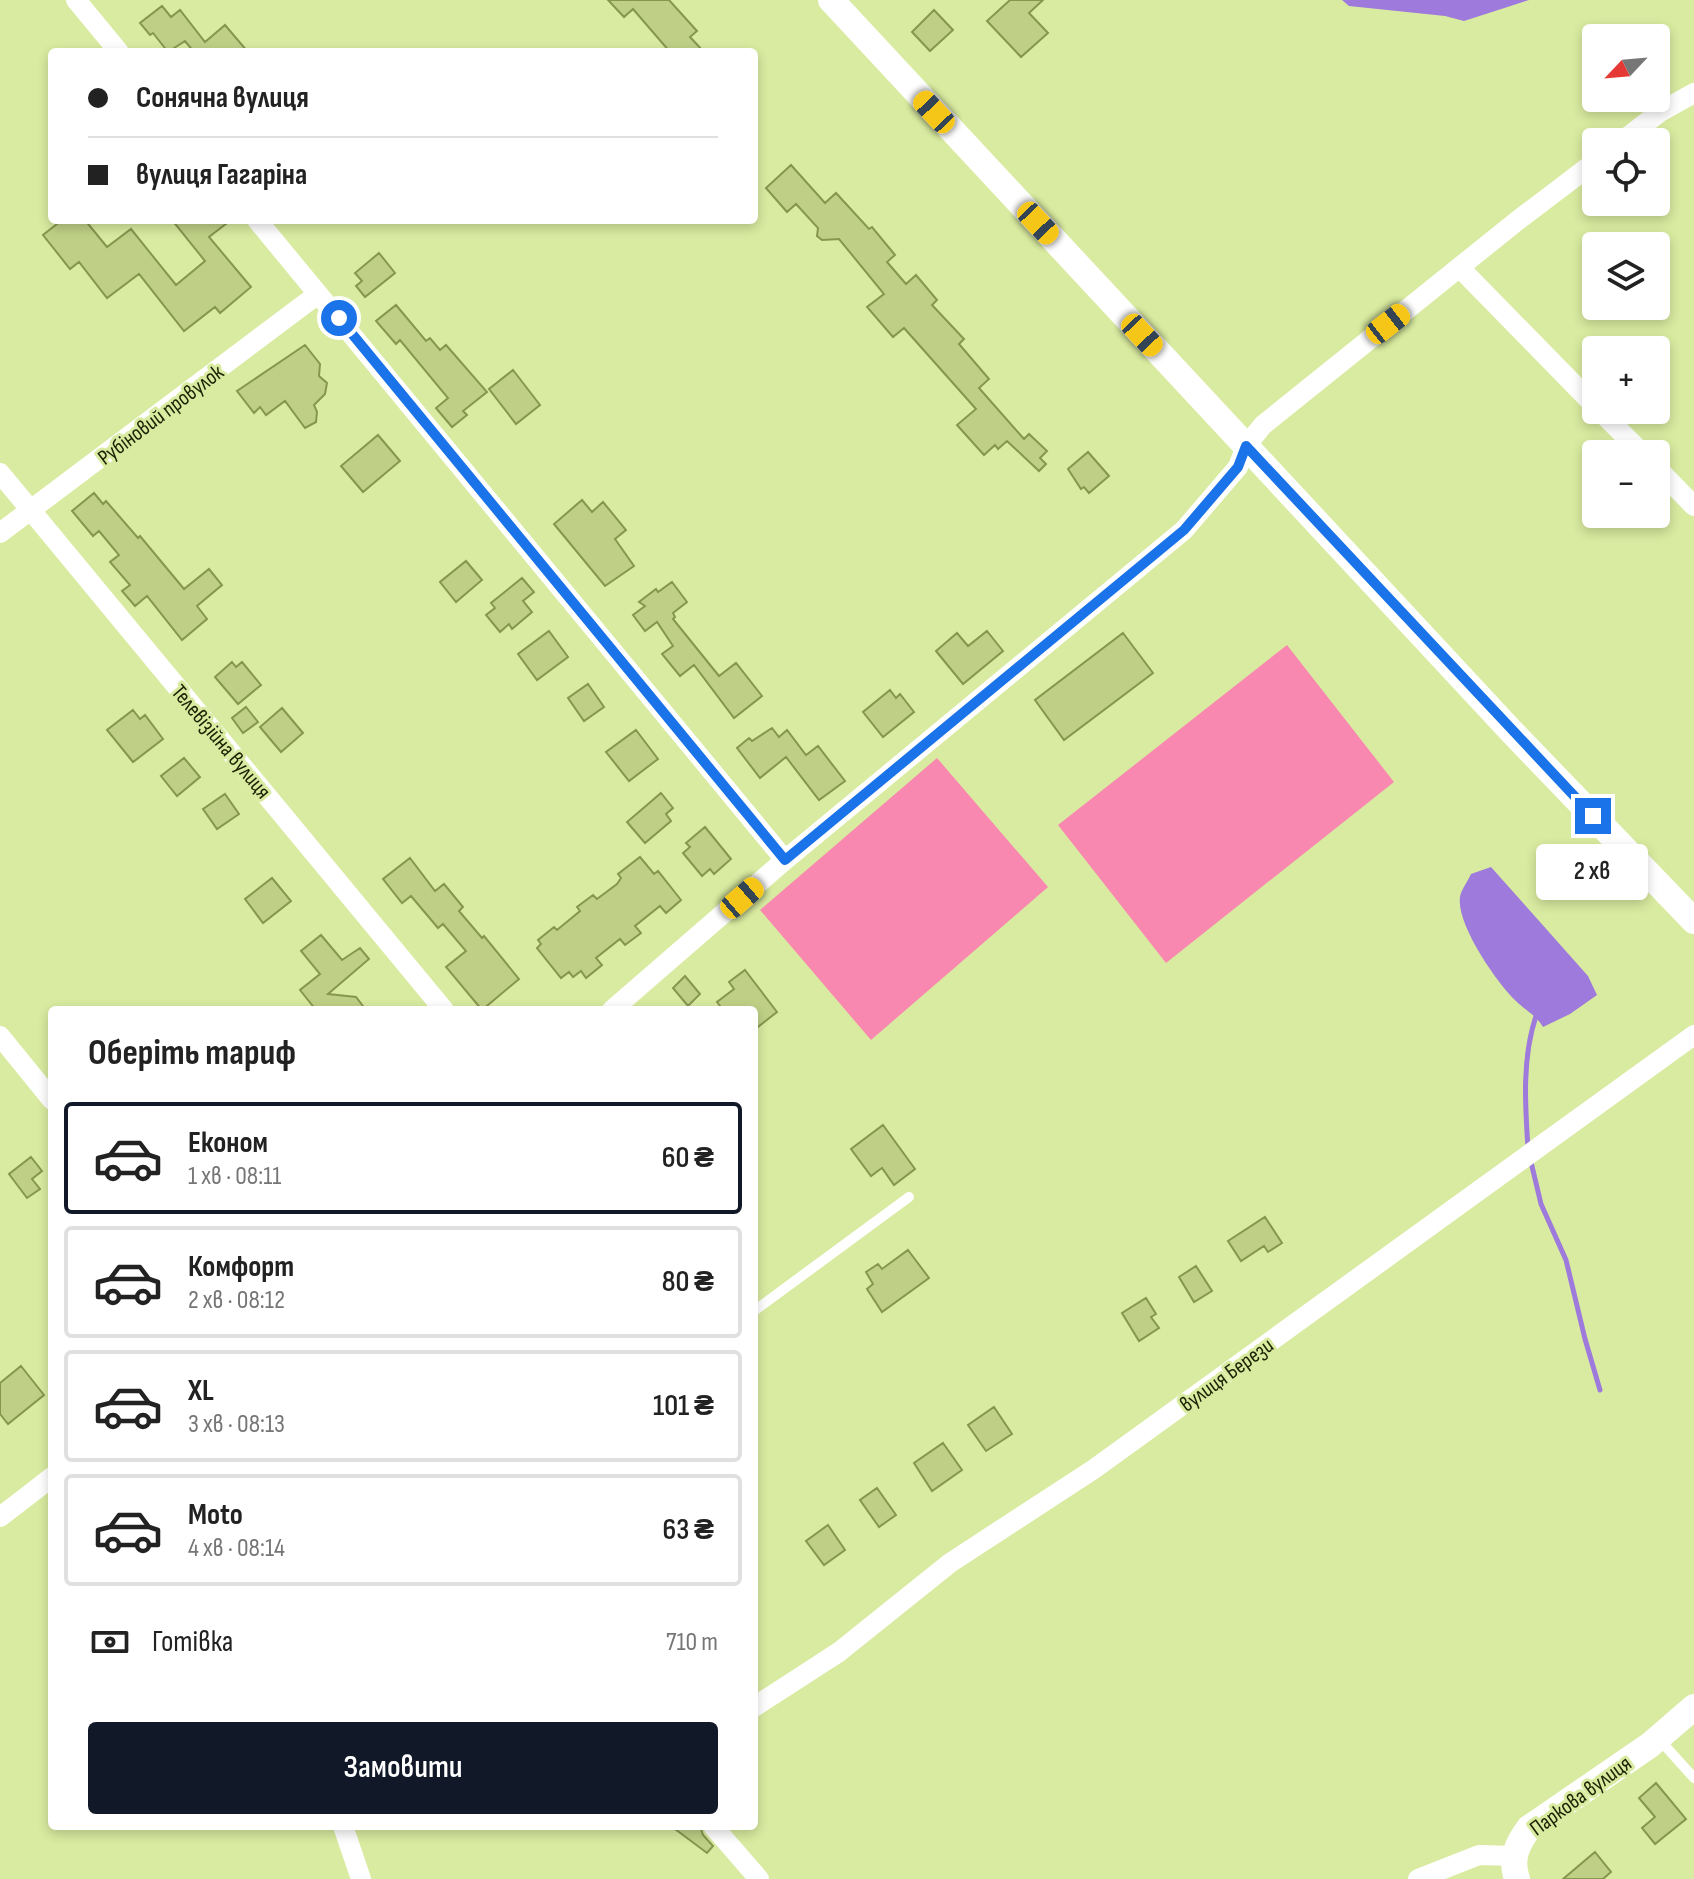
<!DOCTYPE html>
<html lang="uk">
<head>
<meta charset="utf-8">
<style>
  body { margin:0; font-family:"Sofia Sans Condensed",sans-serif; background:#f6f6f6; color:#222; height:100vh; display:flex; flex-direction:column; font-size:30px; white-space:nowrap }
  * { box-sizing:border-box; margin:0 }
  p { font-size:26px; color:#767676 }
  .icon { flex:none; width:44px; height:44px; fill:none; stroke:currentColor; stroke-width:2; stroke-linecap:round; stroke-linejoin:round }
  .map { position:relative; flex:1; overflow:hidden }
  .sheet { position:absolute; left:48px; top:1006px; width:710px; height:824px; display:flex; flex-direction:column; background:#fff; border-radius:8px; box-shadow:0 4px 12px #0003 }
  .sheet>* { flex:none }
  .guide { position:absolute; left:48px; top:48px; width:710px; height:176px; border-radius:8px; box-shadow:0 4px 12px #0003; display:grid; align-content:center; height:176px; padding:0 40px; background:#fff }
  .needle { width:52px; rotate:244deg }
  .tools { position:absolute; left:1582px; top:24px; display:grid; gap:16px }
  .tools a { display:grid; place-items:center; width:88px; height:88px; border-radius:8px; background:#fff; box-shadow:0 4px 12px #0003; font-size:40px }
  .end { position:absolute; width:36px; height:36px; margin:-18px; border:10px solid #1a73e8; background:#fff; box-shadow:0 0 0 4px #fff }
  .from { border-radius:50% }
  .bubble { position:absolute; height:56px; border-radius:8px; background:#fff; box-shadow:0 4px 12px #0003; font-size:26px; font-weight:600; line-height:56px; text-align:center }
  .car { position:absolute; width:24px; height:48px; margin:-24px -12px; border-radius:10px; box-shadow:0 0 6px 2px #0007; background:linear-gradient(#f5c518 24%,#345 0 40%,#f5c518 0 76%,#345 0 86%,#f5c518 0) }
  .guide b { display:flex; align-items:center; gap:28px; height:76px; font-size:30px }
  .guide b+b { border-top:2px solid #e0e0e0 }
  .guide i { width:20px; height:20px; background:#222 }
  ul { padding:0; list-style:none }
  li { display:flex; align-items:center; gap:24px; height:112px; margin:0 16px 12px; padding:0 24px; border:4px solid #e0e0e0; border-radius:8px }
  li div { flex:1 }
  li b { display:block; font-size:30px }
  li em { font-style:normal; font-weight:600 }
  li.selected { border-color:#111827 }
  li>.icon { width:72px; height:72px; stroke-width:1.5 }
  h2 { padding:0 40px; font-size:36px; line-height:96px }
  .pay { display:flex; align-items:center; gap:20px; height:88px; padding:0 40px; font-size:30px }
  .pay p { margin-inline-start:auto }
  .button { display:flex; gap:16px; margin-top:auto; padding:16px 40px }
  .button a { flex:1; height:92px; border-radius:8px; background:#111827; color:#fff; font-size:32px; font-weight:600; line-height:92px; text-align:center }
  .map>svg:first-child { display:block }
  .green { fill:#f888af }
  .water { fill:#9d7adb }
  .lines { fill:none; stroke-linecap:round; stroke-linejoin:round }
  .stream { stroke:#9d7adb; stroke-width:5 }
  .building { fill:#bfd086; stroke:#87964e; stroke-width:2 }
  .lane { stroke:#fff; stroke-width:10 }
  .street { stroke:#fff; stroke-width:20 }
  .secondary { stroke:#fff; stroke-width:26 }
  .route { stroke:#1a73e8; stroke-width:10 }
  .labels { text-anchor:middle; stroke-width:6; stroke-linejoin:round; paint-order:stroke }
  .street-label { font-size:22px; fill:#1c2103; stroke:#d9eba0 }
</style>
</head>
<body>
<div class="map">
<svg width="1694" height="1879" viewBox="0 0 1694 1879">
  <rect width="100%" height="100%" fill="#d9eba0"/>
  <path class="green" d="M1287,645L1394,782L1166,963L1058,825Z
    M937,758L1048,887L871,1040L760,910Z"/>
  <path class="water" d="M1342,0H1529L1464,21L1445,16L1349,6Z
    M1491,867L1588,976L1597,995L1570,1014L1543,1027C1536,1015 1526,1011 1516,1001C1497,983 1456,924 1460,897C1461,890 1468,881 1471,874Z"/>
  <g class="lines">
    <path class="stream" d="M1528,1148C1525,1104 1522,1058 1536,1016
      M1531,1162L1541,1204L1566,1260L1585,1339L1600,1390"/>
  </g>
  <path class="building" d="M608,0H669L697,31L690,37L704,52H670L633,9L624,17Z
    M1010,0H1043L1029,13L1048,33L1021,57L987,21Z
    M162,6L171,17L180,10L205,42L225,25L248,52H194L185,41L168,52L153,33L150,35L140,23Z
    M934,10L953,30L930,51L912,32Z
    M791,165L825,203L836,193L869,229L872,227L895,255L887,262L906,284L916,275L937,300L932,305L964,339L959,344L989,379L979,388L1024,439L1029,434L1047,451L1040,458L1046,464L1039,471L1007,441L998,449L995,445L984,455L957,425L976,409L904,328L893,337L867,307L884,294L839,239L822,240L817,236L818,228L796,204L787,212L766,188Z
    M62,220H85L107,247L131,229L176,285L205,261L172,220H231L209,237L251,287L220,313L215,307L184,331L139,274L107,298L79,262L70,269L43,235Z
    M379,253L395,273L365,297L356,286L362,281L355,273Z
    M396,305L426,341L430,338L440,350L446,345L487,392L463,411L467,415L452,427L436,408L448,398L400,340L396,344L376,321Z
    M305,345L320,364L319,376L327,383L325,394L314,405L317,412L316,422L305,428L285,401L266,415L260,407L254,413L237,391Z
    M513,370L540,405L516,424L489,389Z
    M378,435L400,461L363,492L341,466Z
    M1088,452L1109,476L1089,493L1084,487L1081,489L1068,469Z
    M94,493L103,504L106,501L138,538L140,536L184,589L209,569L222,585L197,606L207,619L182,640L147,596L135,606L122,591L130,585L110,562L119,555L99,531L93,536L72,511Z
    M582,500L592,512L603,502L626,530L615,539L634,566L605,586L554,524Z
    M466,561L482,580L456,602L440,582Z
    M522,578L534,592L523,601L532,612L512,629L509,624L500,632L486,615L495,608L491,603Z
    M672,582L687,602L673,613L675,617L673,619L719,676L736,663L762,696L734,718L694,665L680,676L662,654L673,646L657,622L645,631L633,615L645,606L639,602L656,589L658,592Z
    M549,631L568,657L537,680L518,654Z
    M987,631L1003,651L963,684L936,651L957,633L968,646Z
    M1123,633L1153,673L1064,740L1035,700Z
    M232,662L236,667L242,662L261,685L238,704L215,677Z
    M588,684L604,707L584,721L568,698Z
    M890,690L896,698L900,694L914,712L883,737L863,712Z
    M246,707L258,722L243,733L232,718Z
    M282,708L303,733L281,752L260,727Z
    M133,710L140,719L145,715L163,739L133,762L107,730Z
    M772,728L779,737L787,730L806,755L818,746L845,781L819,800L786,757L760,778L737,748L749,738L752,741Z
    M636,730L658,759L629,781L606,752Z
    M184,758L200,777L177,796L161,776Z
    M661,793L673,808L666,814L671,821L645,843L627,822Z
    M225,794L239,814L217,829L203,809Z
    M705,827L731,859L714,874L710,869L702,876L683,853L690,847L686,843Z
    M640,857L654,874L658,871L681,900L666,913L660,906L635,926L641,933L625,945L620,939L596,958L602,965L586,978L581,971L573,977L569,972L561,978L537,948L541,944L538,940L554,927L557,930L580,911L577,907L593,895L597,899L617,884L621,878L618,874Z
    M410,858L435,891L444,884L463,907L459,911L482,938L484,936L519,979L482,1010L446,967L466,951L443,924L438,928L411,896L402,903L383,879Z
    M272,878L291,901L263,923L245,899Z
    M321,935L342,960L360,948L369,959L328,994L356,997L366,1010H316L300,990L320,974L301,951Z
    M745,970L777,1012L754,1030V1010H723L717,1002L734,989L729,982Z
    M685,976L700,994L688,1006L673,988Z
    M883,1125L915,1169L894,1185L882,1168L871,1176L851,1149Z
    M31,1157L42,1171L32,1179L40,1189L27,1198L9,1174Z
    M1265,1217L1282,1243L1268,1252L1264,1246L1241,1261L1228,1241Z
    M908,1250L929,1278L882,1312L867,1289L873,1284L866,1272L878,1264L882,1269Z
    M1196,1266L1212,1291L1194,1302L1179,1277Z
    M1146,1298L1156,1314L1151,1317L1159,1328L1139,1341L1122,1313Z
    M21,1366L44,1395L8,1424L0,1414V1383Z
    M994,1407L1012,1434L986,1451L968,1425Z
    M943,1443L962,1470L932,1491L914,1463Z
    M877,1488L896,1515L879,1527L860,1500Z
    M828,1525L845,1550L824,1565L806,1541Z
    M1656,1783L1686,1819L1655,1844L1642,1828L1655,1817L1639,1798Z
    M671,1826H700L703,1835L713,1846L707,1853Z
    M1595,1852L1611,1872L1603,1879H1563Z"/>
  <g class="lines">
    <path class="lane" d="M754,1311L909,1197
      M1658,1738L1694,1778"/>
    <path class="street" d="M76,0L119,52
      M1621,142L1660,112L1694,93
      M257,220L785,860
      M1460,268L1596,407
      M1599,410L1643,454
      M1656,467L1694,506
      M0,473L444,1010
      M0,533L318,294
      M612,1010L785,860L1184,530L1238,467L1246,446L1263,425L1517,221L1596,161
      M0,1036L52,1100
      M0,1517L52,1477
      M754,1707L839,1652L950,1563L1094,1469L1694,1035
      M343,1826L361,1879
      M713,1826L759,1879
      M1418,1879L1479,1855L1515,1856"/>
    <path class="secondary" d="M831,0L1512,732L1694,921
      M1517,1879C1510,1859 1517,1844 1529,1828L1650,1745L1694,1707"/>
  </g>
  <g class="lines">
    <path class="route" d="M339,318L785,860L1184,530L1238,467L1246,446L1593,816"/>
  </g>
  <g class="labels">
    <g class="street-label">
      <text transform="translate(160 414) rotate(-37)" y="8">Рубіновий провулок</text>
      <text transform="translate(222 741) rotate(50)" y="8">Телевізійна вулиця</text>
      <text transform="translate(1226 1374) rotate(-36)" y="8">вулиця Берези</text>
      <text transform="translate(1580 1795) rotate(-36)" y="8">Паркова вулиця</text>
    </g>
  </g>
</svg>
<div class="tools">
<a><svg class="needle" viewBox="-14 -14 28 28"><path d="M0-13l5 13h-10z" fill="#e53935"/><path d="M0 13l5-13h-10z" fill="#767676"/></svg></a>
<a><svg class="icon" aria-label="locate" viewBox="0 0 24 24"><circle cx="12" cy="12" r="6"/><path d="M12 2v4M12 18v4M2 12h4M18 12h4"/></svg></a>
<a><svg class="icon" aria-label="layers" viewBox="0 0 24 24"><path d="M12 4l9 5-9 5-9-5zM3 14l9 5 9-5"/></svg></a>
<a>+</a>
<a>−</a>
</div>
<i class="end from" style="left:339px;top:318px"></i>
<i class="end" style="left:1593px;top:816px"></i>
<div class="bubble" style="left:1536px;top:844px;width:112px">2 хв</div>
<i class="car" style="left:934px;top:112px;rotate:317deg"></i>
<i class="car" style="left:1038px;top:223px;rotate:137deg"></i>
<i class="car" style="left:1388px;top:324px;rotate:52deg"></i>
<i class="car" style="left:1142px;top:335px;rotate:137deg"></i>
<i class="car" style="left:742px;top:898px;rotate:49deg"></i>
<div class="guide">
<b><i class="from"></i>Сонячна вулиця</b>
<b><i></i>вулиця Гагаріна</b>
</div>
<section class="sheet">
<h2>Оберіть тариф</h2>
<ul>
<li class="selected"><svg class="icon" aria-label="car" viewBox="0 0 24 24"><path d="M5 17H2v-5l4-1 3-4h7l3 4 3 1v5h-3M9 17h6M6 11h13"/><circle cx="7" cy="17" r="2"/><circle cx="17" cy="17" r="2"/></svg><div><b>Економ</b><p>1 хв · 08:11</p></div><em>60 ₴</em></li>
<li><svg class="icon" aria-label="car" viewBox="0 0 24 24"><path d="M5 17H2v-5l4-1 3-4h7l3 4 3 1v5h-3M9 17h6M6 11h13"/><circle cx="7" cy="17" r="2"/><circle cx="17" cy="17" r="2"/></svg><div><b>Комфорт</b><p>2 хв · 08:12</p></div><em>80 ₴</em></li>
<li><svg class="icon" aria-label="car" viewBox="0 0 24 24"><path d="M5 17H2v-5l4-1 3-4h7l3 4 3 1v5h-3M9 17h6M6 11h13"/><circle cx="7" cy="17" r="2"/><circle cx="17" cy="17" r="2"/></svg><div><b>XL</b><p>3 хв · 08:13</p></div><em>101 ₴</em></li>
<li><svg class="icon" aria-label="car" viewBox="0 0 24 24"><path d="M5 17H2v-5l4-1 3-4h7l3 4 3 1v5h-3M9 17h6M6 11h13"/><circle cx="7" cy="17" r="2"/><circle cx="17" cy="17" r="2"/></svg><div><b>Moto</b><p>4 хв · 08:14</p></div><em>63 ₴</em></li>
</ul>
<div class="pay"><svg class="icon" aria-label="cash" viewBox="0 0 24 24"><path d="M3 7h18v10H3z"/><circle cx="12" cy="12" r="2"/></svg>Готівка<p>710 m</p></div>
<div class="button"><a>Замовити</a></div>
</section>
</div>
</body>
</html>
